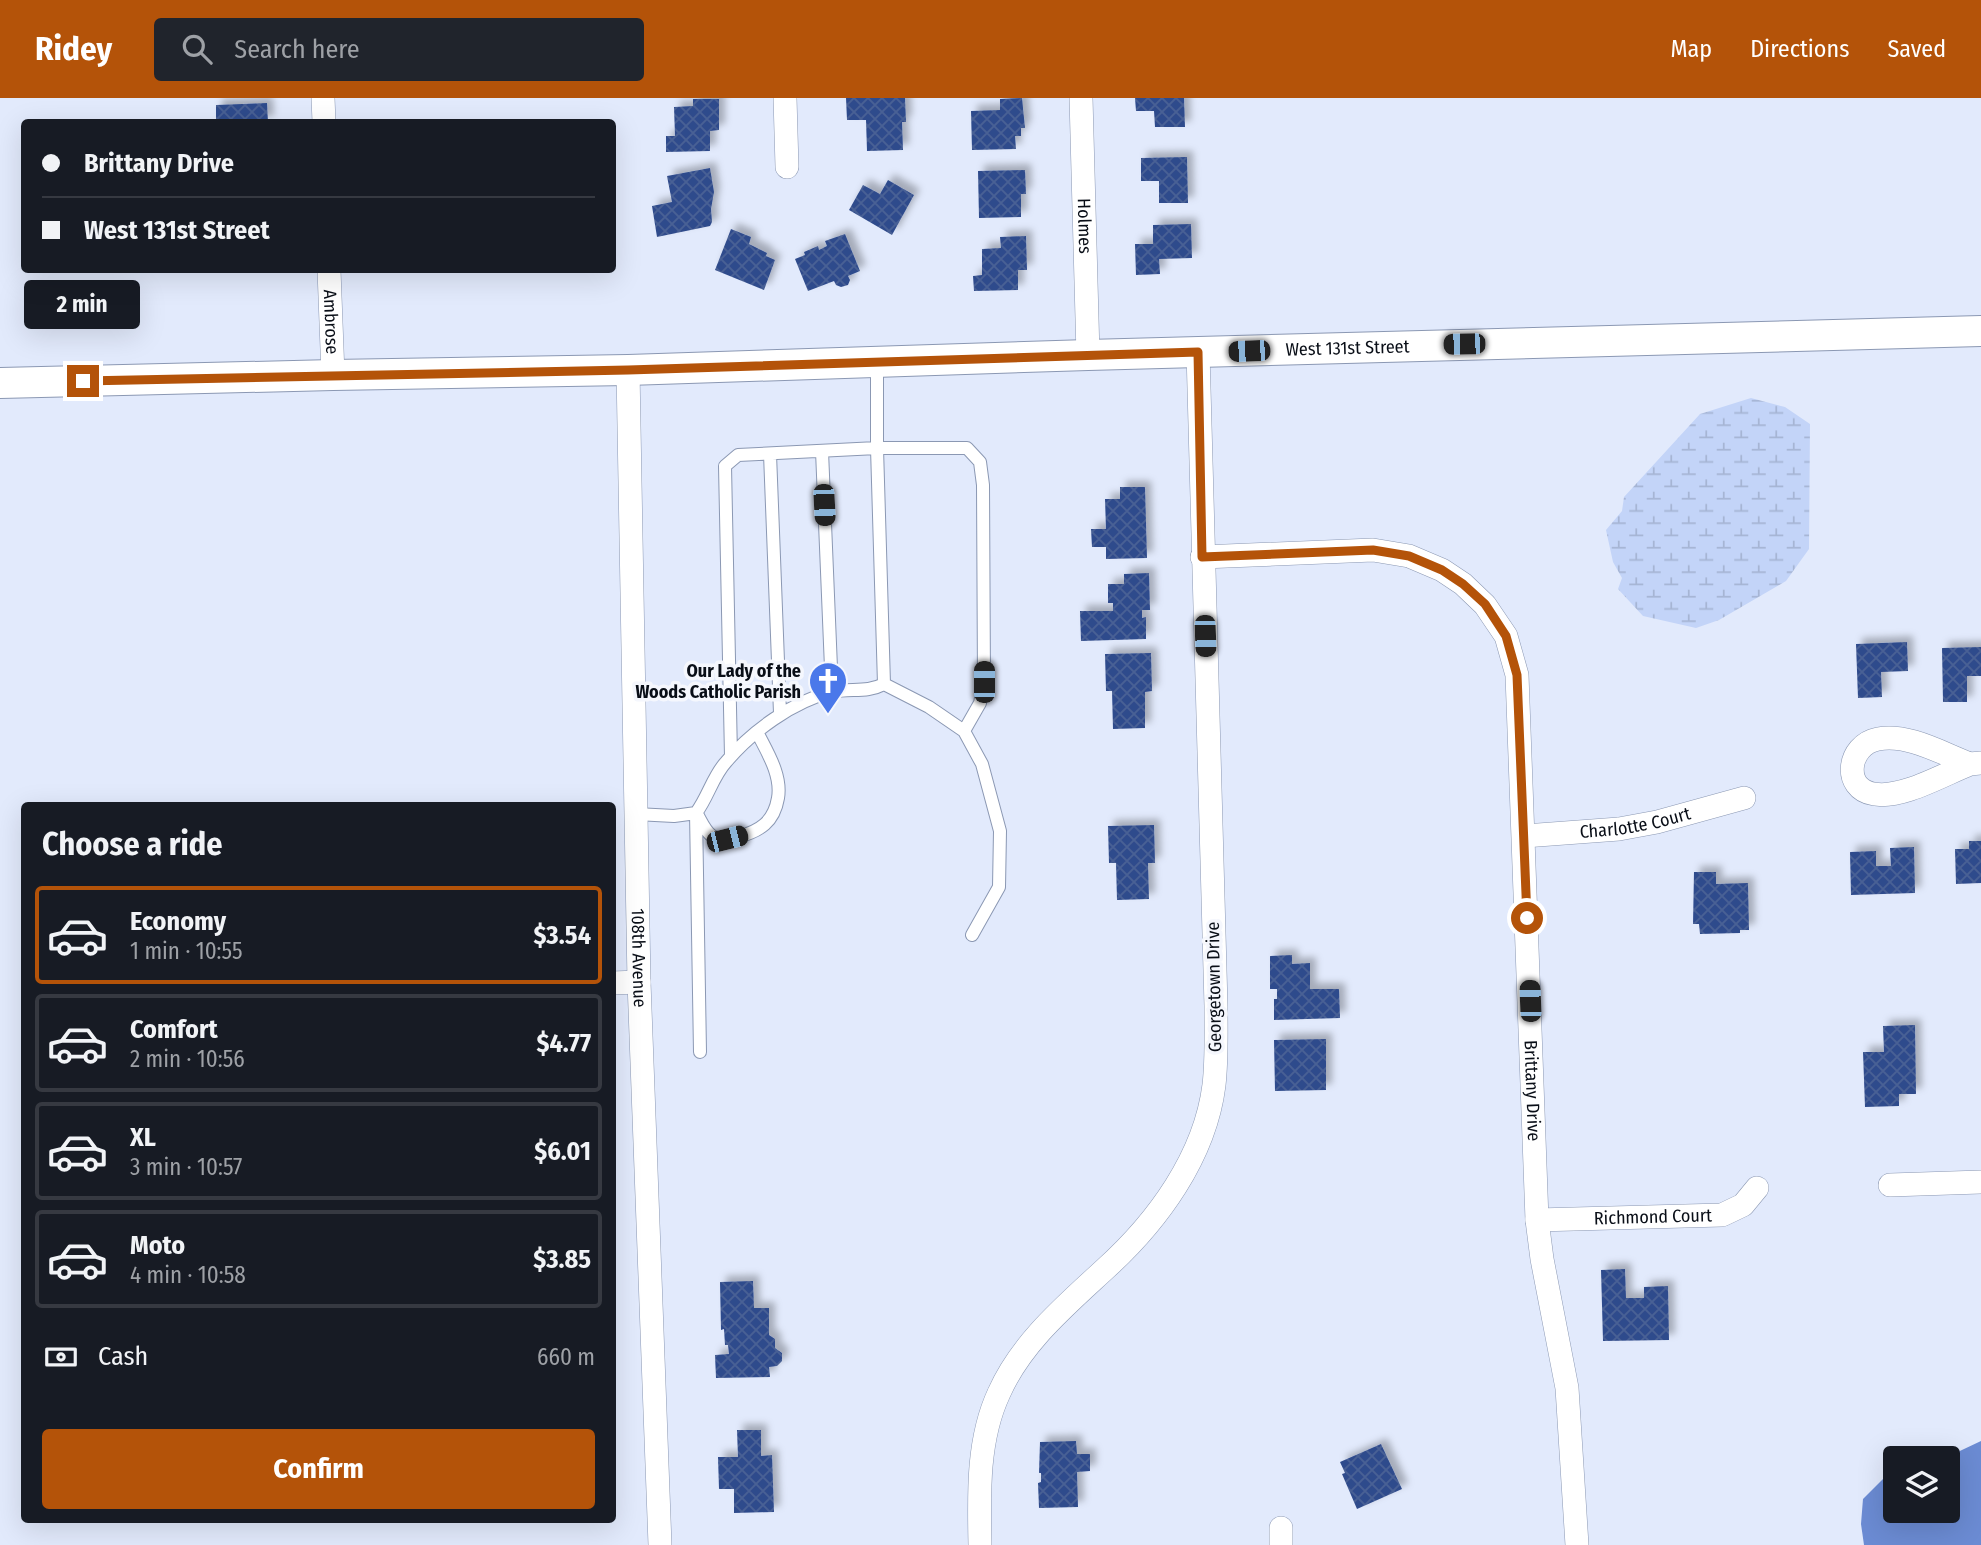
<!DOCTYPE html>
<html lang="en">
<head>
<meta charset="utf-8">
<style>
  body { margin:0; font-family:"Fira Sans Condensed",sans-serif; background:#20242c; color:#f1f3f6; height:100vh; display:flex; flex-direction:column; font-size:26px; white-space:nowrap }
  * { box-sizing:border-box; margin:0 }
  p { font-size:23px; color:#9ea1a6 }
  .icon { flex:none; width:38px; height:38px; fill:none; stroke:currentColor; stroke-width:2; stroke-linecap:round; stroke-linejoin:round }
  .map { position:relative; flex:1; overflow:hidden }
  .drawer { position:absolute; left:21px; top:704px; width:595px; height:721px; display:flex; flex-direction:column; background:#171b24; border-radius:7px; box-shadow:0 7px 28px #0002 }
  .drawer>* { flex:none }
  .top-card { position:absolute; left:21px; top:21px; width:595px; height:154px; border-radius:7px; box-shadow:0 7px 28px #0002; display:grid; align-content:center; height:154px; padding:0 21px; background:#171b24 }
  .buttons { position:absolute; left:1883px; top:1348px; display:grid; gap:14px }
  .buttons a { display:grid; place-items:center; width:77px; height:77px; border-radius:7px; background:#171b24; box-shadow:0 7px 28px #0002; font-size:35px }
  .end { position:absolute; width:32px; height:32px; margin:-16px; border:9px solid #b45309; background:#fff; box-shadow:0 0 0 4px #fff }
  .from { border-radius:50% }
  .bubble { position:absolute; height:49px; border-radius:7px; background:#171b24; box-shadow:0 7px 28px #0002; font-size:23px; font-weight:700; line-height:49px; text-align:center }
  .car { position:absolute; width:21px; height:42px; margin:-21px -10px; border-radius:9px; box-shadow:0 0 5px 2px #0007; background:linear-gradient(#222 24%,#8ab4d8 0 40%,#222 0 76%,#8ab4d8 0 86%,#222 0) }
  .top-card b { display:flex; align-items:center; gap:24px; height:66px; font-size:26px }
  .top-card b+b { border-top:2px solid #363941 }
  .top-card i { width:18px; height:18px; background:#f1f3f6 }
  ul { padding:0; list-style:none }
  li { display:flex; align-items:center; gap:21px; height:98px; margin:0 14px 10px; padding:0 7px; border:4px solid #363941; border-radius:7px }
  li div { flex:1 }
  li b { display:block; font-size:26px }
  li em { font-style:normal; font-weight:700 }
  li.on { border-color:#b45309 }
  li>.icon { width:63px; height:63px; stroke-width:1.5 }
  h2 { padding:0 21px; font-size:32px; line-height:84px }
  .pay { display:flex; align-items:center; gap:18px; height:77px; padding:0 21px; font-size:26px }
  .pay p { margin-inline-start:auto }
  .button { display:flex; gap:14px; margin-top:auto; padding:14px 21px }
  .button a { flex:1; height:80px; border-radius:7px; background:#b45309; color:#fff; font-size:28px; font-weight:700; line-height:80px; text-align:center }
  header { display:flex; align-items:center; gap:42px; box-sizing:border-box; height:98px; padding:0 35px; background:#b45309; color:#fff }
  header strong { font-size:33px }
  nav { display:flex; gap:38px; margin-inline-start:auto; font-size:24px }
  .search { width:490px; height:63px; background:#20242c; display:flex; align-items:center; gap:18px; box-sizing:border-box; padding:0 24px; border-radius:7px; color:#9ea1a6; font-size:26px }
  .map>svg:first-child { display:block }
  .wetland { fill:url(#wetland-marsh) }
  .water { fill:#6b8bd3 }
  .building { fill:url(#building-cross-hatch); filter:url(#shadow) }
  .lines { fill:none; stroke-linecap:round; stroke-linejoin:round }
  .service-casing { stroke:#8b98b3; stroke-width:14 }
  .minor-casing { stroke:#8b98b3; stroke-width:24 }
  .tertiary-casing { stroke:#8b98b3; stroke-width:32 }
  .service { stroke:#fff; stroke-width:12 }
  .minor { stroke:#fff; stroke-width:23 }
  .tertiary { stroke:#fff; stroke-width:30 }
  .route { stroke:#b45309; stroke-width:9 }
  .labels { text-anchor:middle; stroke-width:7; stroke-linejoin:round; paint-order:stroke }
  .street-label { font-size:18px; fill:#090e17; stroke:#f5f7fd }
  .poi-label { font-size:18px; font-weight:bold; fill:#090e17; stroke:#f5f7fd; text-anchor:end }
</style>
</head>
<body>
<header>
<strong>Ridey</strong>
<div class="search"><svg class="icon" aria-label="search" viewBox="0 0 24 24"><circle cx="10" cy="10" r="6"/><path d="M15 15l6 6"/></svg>Search here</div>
<nav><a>Map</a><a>Directions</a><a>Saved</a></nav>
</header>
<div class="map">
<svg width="1981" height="1447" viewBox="0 0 1981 1447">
  <defs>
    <pattern id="wetland-marsh" width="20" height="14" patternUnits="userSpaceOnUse" patternTransform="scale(1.75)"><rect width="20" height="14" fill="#c3d4f8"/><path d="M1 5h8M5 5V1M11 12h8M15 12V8" fill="none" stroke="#a6b5d4"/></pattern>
    <pattern id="building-cross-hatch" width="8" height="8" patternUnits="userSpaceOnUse" patternTransform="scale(1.75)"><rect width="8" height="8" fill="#2f4b8c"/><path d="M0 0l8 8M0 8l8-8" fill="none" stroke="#4a6195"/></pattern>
    <filter id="shadow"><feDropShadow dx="6" dy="-6" stdDeviation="3.5" flood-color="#0004"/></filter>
  </defs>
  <rect width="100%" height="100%" fill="#e2eafc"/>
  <path class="wetland" d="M1751,300L1785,309L1810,326L1809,451L1786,483L1719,522L1696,530L1643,518L1618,491L1622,480L1613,464L1606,432L1622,413L1624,399L1700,316Z"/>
  <path class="water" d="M1981,1343V1447H1864L1861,1426L1863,1401L1890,1374L1895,1372V1412H1948V1360H1945Z"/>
  <path class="building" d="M846,0H905L906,24H902L903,52L867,53L866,22H847Z
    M1022,0L1025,30H1021V38H1015L1016,51L972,52L971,13L1000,12V1Z
    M1135,0H1184L1185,29H1155L1154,13H1136Z
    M693,1H719V32L710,33V53L666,54V38H675L674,9L693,8Z
    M267,5L268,24H216V7Z
    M1187,59L1188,105H1159V83H1141V60Z
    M710,70L714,94L711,111L712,124L710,128L657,139L652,108L672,104L667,78Z
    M1025,72L1026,96H1021V119L979,120L978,73Z
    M888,82L914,97L892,137L849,112L863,87L880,96Z
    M1191,126L1192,160L1159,161L1160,176L1136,177L1135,146H1153V127Z
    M731,131L751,139L749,146L767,155L766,158L775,162L764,192L715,172Z
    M845,136L860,173L848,178L850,182L848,187L841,189L836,187L834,183L808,193L795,161L805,157L804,154L818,148L819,152L827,148L825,143Z
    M1026,138L1027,172H1018V192L974,193L973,178L982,177V151L1001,150L1000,139Z
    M1120,389H1145L1147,460L1106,461V449H1092L1091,431H1106L1105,401H1120Z
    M1149,475L1150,512H1142V520L1146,519V541L1081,543L1080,513H1113V505H1108V486H1124V476Z
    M1907,544L1908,573L1881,574L1882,599L1858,600L1856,546Z
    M1981,549V578H1967V604H1943L1942,550Z
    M1151,555L1152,593L1145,594V630L1113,631L1112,593H1106L1105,556Z
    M1154,727L1155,765H1148L1149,801L1117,802L1116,765H1109L1108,728Z
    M1969,743H1981V785L1956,786L1955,751H1969Z
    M1914,749L1915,795L1851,797L1850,754L1876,753V768H1891L1890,750Z
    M1694,774H1716V786L1748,785L1749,832H1740V835L1700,836L1699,826H1693Z
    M1292,857V866L1310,865V891H1339L1340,920L1274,922V901H1277V891H1270V858Z
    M1915,927L1916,996H1899V1008L1865,1009L1863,954H1884L1883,928Z
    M1326,941V992L1275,993L1274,942Z
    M1625,1171L1626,1200H1644V1189L1668,1188L1669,1242L1603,1243L1601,1172Z
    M753,1183L754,1210H769V1237L775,1241V1250L782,1255V1263L777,1268L769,1269L770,1279L716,1280L715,1257L729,1256L728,1247H725L724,1231L721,1232L720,1184Z
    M737,1332H761V1358L772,1357L774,1414L734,1415V1391H719L718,1359H738Z
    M1076,1343L1077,1356H1090V1373L1077,1374L1078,1409L1039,1410L1038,1385L1041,1384V1375H1039L1040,1344Z
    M1381,1346L1402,1391L1357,1411L1342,1376L1345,1375L1340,1364Z"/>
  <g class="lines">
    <defs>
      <path id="service" d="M822,353L832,594
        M770,356L780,615
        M884,586L929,609L964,633L982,666L1000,733L999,789L972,837
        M731,658L725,368L738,357L877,350H967L980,364L983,387L984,584L980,605L964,633
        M696,715L700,954
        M636,716L674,718L696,715C708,699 713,678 726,664C751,634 793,603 832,594C851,590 867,595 884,586L877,350V264
        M697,716C701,723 705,733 712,738C720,743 730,741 738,739C760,733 774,724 778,700C782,677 767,654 757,634"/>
      <g id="minor">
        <path d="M323,0L324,24"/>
        <path d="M785,0L787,69"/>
        <path id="s1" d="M1081,0L1088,257"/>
        <path id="s2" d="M329,172L333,277"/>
        <path id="s3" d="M628,272L639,884L660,1447"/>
        <path id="s4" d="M1202,459L1373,452L1409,458L1442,472L1463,486L1485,507L1506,538L1517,577L1537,1122L1542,1161L1567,1290L1577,1447"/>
        <path d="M1970,666C1943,656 1908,635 1878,641C1847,647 1842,691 1874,696C1902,701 1944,676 1970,666L1981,665"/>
        <path id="s5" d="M1524,738L1619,731L1657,724L1744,700"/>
        <path d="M612,885L639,884"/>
        <path d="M1890,1087L1981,1084"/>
        <path id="s6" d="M1537,1122L1722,1117L1743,1107L1757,1090"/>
        <path d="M1281,1430V1447"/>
        <path d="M980,1447C979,1397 977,1342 999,1295C1021,1245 1065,1208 1105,1171C1157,1124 1205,1059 1214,987C1217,961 1216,934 1216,908L1198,254"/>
      </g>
      <g id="tertiary">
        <path id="s7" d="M0,285L333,277L628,272L1088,257L1981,233"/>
      </g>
    </defs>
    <use href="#service" class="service-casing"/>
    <use href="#minor" class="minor-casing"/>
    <use href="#tertiary" class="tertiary-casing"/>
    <use href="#service" class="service"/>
    <use href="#minor" class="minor"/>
    <use href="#tertiary" class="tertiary"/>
  </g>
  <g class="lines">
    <path class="route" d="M83,283L628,272L1198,254L1202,459L1373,452L1409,458L1442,472L1463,486L1485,506L1506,538L1517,577L1527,820"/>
  </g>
  <defs>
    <symbol id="church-pin" viewBox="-11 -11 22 30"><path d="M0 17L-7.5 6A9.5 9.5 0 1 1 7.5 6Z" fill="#4a78ea" stroke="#f5f7fd"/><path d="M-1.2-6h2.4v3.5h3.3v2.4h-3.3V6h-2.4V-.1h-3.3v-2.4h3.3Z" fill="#fff"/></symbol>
  </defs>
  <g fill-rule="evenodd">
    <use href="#church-pin" x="806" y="561" width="44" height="60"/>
  </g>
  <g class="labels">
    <g class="street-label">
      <text dy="6" stroke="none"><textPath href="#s1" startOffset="128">Holmes</textPath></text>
      <text dy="6" stroke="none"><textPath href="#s2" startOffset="52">Ambrose</textPath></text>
      <text dy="6" stroke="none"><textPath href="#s7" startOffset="1348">West 131st Street</textPath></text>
      <text dy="6" stroke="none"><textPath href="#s5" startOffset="112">Charlotte Court</textPath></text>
      <text dy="6" stroke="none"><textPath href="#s3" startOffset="588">108th Avenue</textPath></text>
      <text transform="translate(1214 889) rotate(-91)" y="6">Georgetown Drive</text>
      <text dy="6" stroke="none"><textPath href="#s4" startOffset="793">Brittany Drive</textPath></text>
      <text dy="6" stroke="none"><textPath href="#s6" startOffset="116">Richmond Court</textPath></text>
    </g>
    <g class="poi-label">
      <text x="801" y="579">Our Lady of the<tspan x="801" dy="21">Woods Catholic Parish</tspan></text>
    </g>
  </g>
</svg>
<div class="buttons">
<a><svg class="icon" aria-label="layers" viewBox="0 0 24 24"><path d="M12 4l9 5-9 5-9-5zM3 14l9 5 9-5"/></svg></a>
</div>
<i class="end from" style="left:1527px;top:820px"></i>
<i class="end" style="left:83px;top:283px"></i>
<div class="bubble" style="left:24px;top:182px;width:116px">2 min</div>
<i class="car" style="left:1464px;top:246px;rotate:269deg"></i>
<i class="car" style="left:1249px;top:253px;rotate:268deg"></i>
<i class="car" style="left:824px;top:407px;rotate:177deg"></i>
<i class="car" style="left:1205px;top:538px;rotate:178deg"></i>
<i class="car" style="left:984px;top:584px;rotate:0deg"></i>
<i class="car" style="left:727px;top:741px;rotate:76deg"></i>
<i class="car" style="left:1530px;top:903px;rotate:358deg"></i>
<div class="top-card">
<b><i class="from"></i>Brittany Drive</b>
<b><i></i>West 131st Street</b>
</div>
<section class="drawer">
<h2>Choose a ride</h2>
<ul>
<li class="on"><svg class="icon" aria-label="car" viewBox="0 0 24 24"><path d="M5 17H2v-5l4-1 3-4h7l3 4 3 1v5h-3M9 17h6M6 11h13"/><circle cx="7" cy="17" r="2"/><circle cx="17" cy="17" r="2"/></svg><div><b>Economy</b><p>1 min · 10:55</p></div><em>$3.54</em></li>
<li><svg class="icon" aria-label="car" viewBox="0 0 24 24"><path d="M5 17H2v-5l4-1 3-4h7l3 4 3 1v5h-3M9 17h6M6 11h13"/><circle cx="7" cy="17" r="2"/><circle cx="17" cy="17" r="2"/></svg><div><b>Comfort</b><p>2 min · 10:56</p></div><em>$4.77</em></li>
<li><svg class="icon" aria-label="car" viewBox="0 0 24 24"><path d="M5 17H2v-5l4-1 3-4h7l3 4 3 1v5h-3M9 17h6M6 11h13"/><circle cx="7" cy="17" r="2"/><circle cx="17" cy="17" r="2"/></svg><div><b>XL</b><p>3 min · 10:57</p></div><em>$6.01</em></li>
<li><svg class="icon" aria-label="car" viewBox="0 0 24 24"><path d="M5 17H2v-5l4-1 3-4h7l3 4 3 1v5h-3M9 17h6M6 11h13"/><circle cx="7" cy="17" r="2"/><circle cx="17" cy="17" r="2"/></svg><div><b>Moto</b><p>4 min · 10:58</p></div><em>$3.85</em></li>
</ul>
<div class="pay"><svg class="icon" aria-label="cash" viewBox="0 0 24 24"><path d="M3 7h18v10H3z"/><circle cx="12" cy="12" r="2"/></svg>Cash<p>660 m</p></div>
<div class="button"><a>Confirm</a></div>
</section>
</div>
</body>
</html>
